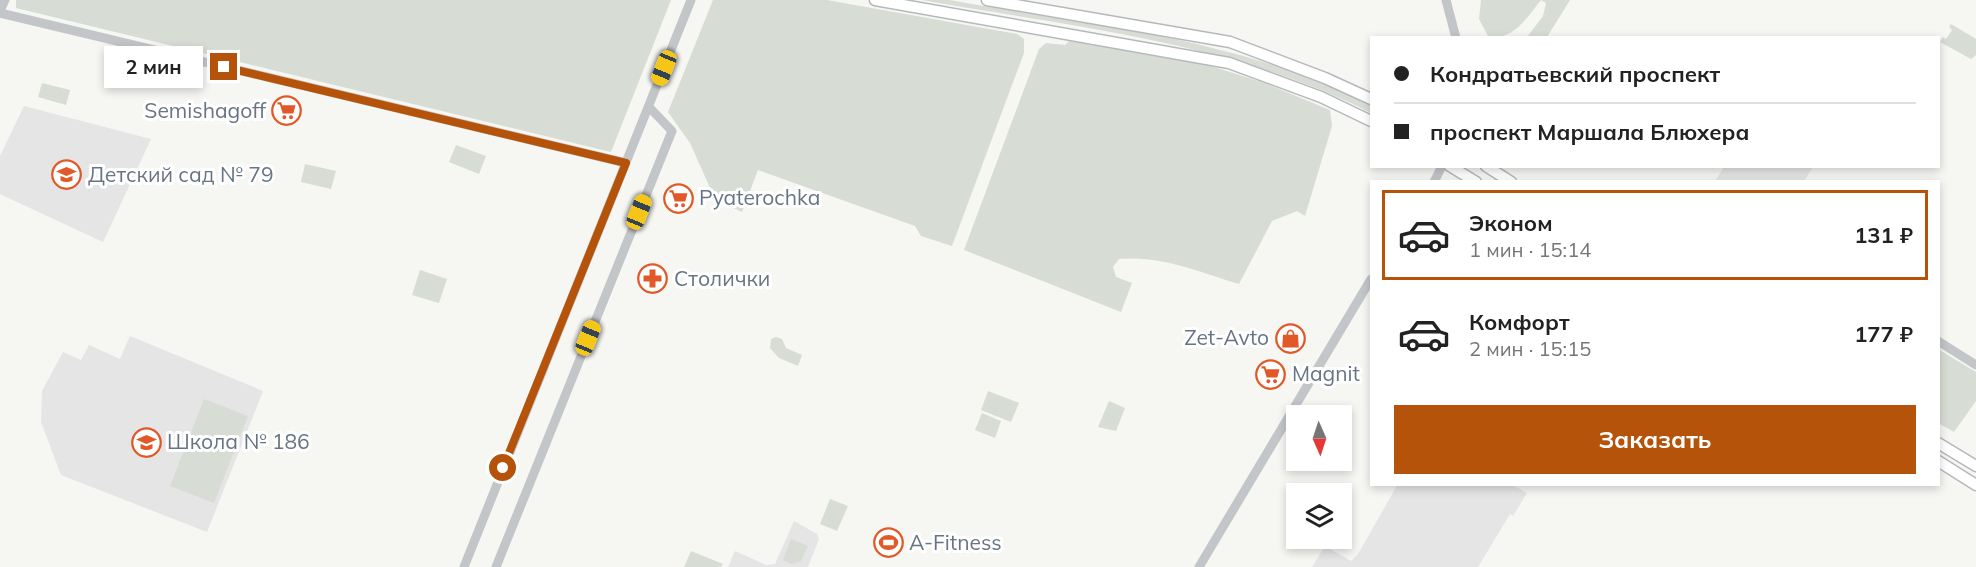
<!DOCTYPE html>
<html lang="ru">
<head>
<meta charset="utf-8">
<style>
  body { margin:0; font-family:Mulish,sans-serif; background:#f6f6f6; color:#222; height:100vh; display:flex; flex-direction:column; font-size:22px; white-space:nowrap }
  * { box-sizing:border-box; margin:0 }
  p { font-size:20px; color:#767676 }
  .icon { flex:none; width:33px; height:33px; fill:none; stroke:currentColor; stroke-width:2; stroke-linecap:round; stroke-linejoin:round }
  .map { position:relative; flex:1; overflow:hidden }
  .sheet { position:absolute; left:1370px; top:180px; width:570px; height:306px; display:flex; flex-direction:column; background:#fff; border-radius:0px; box-shadow:0 3px 9px #0003 }
  .sheet>* { flex:none }
  .top-card { position:absolute; left:1370px; top:36px; width:570px; height:132px; border-radius:0px; box-shadow:0 3px 9px #0003; display:grid; align-content:center; height:132px; padding:0 24px; background:#fff }
  .needle { width:39px; rotate:177deg }
  .fabs { position:absolute; left:1286px; top:405px; display:grid; gap:12px }
  .fabs a { display:grid; place-items:center; width:66px; height:66px; border-radius:0px; background:#fff; box-shadow:0 3px 9px #0003; font-size:30px }
  .end { position:absolute; width:27px; height:27px; margin:-14px; border:8px solid #b45309; background:#fff; box-shadow:0 0 0 3px #fff }
  .from { border-radius:50% }
  .bubble { position:absolute; height:42px; border-radius:0px; background:#fff; box-shadow:0 3px 9px #0003; font-size:20px; font-weight:700; line-height:42px; text-align:center }
  .car { position:absolute; width:18px; height:36px; margin:-18px -9px; border-radius:8px; box-shadow:0 0 4px 2px #0007; background:linear-gradient(#f5c518 24%,#345 0 40%,#f5c518 0 76%,#345 0 86%,#f5c518 0) }
  .top-card b { display:flex; align-items:center; gap:21px; height:57px; font-size:22px }
  .top-card b+b { border-top:2px solid #e0e0e0 }
  .top-card i { width:15px; height:15px; background:#222 }
  ul { padding:10px 0 0; list-style:none }
  li { display:flex; align-items:center; gap:18px; height:90px; margin:0 12px 9px; padding:0 12px; border:3px solid transparent; border-radius:0px }
  li div { flex:1 }
  li b { display:block; font-size:22px }
  li em { font-style:normal; font-weight:700 }
  li.active { border-color:#b45309 }
  li>.icon { width:54px; height:54px; stroke-width:1.5 }
  .cta { display:flex; gap:12px; margin-top:auto; padding:12px 24px }
  .cta a { flex:1; height:69px; border-radius:0px; background:#b45309; color:#fff; font-size:24px; font-weight:700; line-height:69px; text-align:center }
  .map>svg:first-child { display:block }
  .built { fill:#e4e5e4 }
  .green { fill:#d7ddd4 }
  .lines { fill:none; stroke-linecap:round; stroke-linejoin:round }
  .major-casing { stroke:#b5b9bd; stroke-width:13 }
  .minor { stroke:#c2c6c9; stroke-width:9 }
  .major { stroke:#fff; stroke-width:10 }
  .route { stroke:#b45309; stroke-width:8 }
  .labels { text-anchor:middle; stroke-width:6; stroke-linejoin:round; paint-order:stroke }
  .poi-label { font-size:21px; fill:#667584; stroke:#fff; text-anchor:start }
</style>
</head>
<body>
<div class="map">
<svg width="1976" height="567" viewBox="0 0 1976 567">
  <rect width="100%" height="100%" fill="#f6f6f3"/>
  <path class="built" d="M24,106L151,139L103,242L0,194V156Z
    M1724,167V166L1813,167L1804,181H1715Z
    M130,336L263,391L207,532L61,475L41,422L42,391L63,352L81,360L89,345L120,359Z
    M1398,484L1513,485L1527,493L1513,516L1510,514L1478,567H1312L1325,546L1351,561L1358,554Z
    M794,521L817,534L819,539L808,567H728L735,551L766,565L775,564Z"/>
  <path class="green" d="M16,0H671L611,152L16,8Z
    M713,0H827L1017,34L1024,39V53L952,246L921,236L915,226L758,170L742,212L715,199L690,143L668,112Z
    M922,0H950C1087,25 1247,39 1371,106V113C1232,42 1074,27 922,0Z
    M1481,0H1570L1547,37H1527L1543,16L1546,3L1541,0C1525,20 1515,38 1489,38L1479,19Z
    M1951,24L1976,39V55L1971,59L1940,42L1943,37L1946,39L1952,30L1949,27Z
    M1069,41L1201,63L1262,82L1330,110L1332,126L1305,216L1297,211L1272,221L1239,284C1200,272 1161,255 1119,259L1113,267L1116,277L1132,283L1121,312L964,250L1039,49L1046,43L1065,45Z
    M42,83L70,90L66,105L38,97Z
    M456,145L486,156L479,174L449,162Z
    M305,164L336,171L331,189L301,182Z
    M420,270L447,279L439,303L412,295Z
    M776,337L782,339L786,348L802,355L798,366L779,358L770,348L771,339Z
    M1938,349L1976,372V401L1954,432L1938,423Z
    M988,391L1019,403L1011,422L981,410Z
    M204,399L248,416L214,503L170,486Z
    M1109,401L1125,408L1116,431L1098,427Z
    M982,413L1001,421L995,438L975,430Z
    M830,499L848,506L837,531L820,524Z
    M791,539L808,546L801,561L792,564L783,560Z
    M691,551L723,564L721,567H684Z"/>
  <g class="lines">
    <defs>
      <path id="major" d="M875,0L1229,63L1321,97L1371,121
        M987,0L1230,42L1325,78L1371,99
        M1450,166L1476,182
        M1486,166L1511,182
        M1938,443L1976,466
        M1938,461L1976,485"/>
    </defs>
    <use href="#major" class="major-casing"/>
    <path class="minor" d="M1446,0L1456,38
      M0,11L5,0
      M0,13L626,163
      M1434,182L1442,166
      M1938,341L1976,365
      M464,567L691,0
      M496,567L672,131L649,107
      M1199,567L1371,279"/>
    <use href="#major" class="major"/>
  </g>
  <g class="lines">
    <path class="route" d="M224,67L626,163L503,468"/>
  </g>
  <defs>
    <symbol id="supermarket-ring" viewBox="-11 -11 22 22"><circle r="9.5" fill="#fff" stroke="#e15928" stroke-width="1.5"/><path d="M-6-5.5h2.5l.6 2H6L4.5 2H-2.5L-4.4-4H-6ZM-1.5 3.2a1.3 1.3 0 1 0 .1 0ZM3 3.2a1.3 1.3 0 1 0 .1 0Z" fill="#e15928"/></symbol>
    <symbol id="school-ring" viewBox="-11 -11 22 22"><circle r="9.5" fill="#fff" stroke="#e15928" stroke-width="1.5"/><path d="M0-5L7-2L0 1L-7-2ZM-4 1L0 2.5L4 1V4Q0 6-4 4Z" fill="#e15928"/></symbol>
    <symbol id="pharmacy-ring" viewBox="-11 -11 22 22"><circle r="9.5" fill="#fff" stroke="#e15928" stroke-width="1.5"/><path d="M-2-6h4v4h4v4h-4v4h-4v-4h-4v-4h4Z" fill="#e15928"/></symbol>
    <symbol id="shop-ring" viewBox="-11 -11 22 22"><circle r="9.5" fill="#fff" stroke="#e15928" stroke-width="1.5"/><path d="M-5-2.5h2.3a2.7 3.5 0 0 1 5.4 0H5L5.5 6h-11ZM-1.5-2.5h3a1.5 2.3 0 0 0-3 0Z" fill="#e15928"/></symbol>
    <symbol id="stadium-ring" viewBox="-11 -11 22 22"><circle r="9.5" fill="#fff" stroke="#e15928" stroke-width="1.5"/><path d="M0-5a6.5 5 0 1 0 0 10a6.5 5 0 1 0 0-10ZM-3.5-1.8h7v3.6h-7Z" fill="#e15928"/></symbol>
  </defs>
  <g fill-rule="evenodd">
    <use href="#supermarket-ring" x="270" y="94" width="33" height="33"/>
    <use href="#school-ring" x="50" y="158" width="33" height="33"/>
    <use href="#supermarket-ring" x="662" y="182" width="33" height="33"/>
    <use href="#pharmacy-ring" x="636" y="262" width="33" height="33"/>
    <use href="#shop-ring" x="1274" y="322" width="33" height="33"/>
    <use href="#supermarket-ring" x="1254" y="358" width="33" height="33"/>
    <use href="#school-ring" x="130" y="426" width="33" height="33"/>
    <use href="#stadium-ring" x="872" y="526" width="33" height="33"/>
  </g>
  <g class="labels">
    <g class="poi-label">
      <text x="266" y="118" text-anchor="end">Semishagoff</text>
      <text x="88" y="182">Детский сад № 79</text>
      <text x="699" y="205">Pyaterochka</text>
      <text x="674" y="286">Столички</text>
      <text x="1269" y="345" text-anchor="end">Zet-Avto</text>
      <text x="1292" y="381">Magnit</text>
      <text x="167" y="449">Школа № 186</text>
      <text x="909" y="550">A-Fitness</text>
    </g>
  </g>
</svg>
<div class="fabs">
<a><svg class="needle" viewBox="-14 -14 28 28"><path d="M0-13l5 13h-10z" fill="#e53935"/><path d="M0 13l5-13h-10z" fill="#767676"/></svg></a>
<a><svg class="icon" aria-label="layers" viewBox="0 0 24 24"><path d="M12 4l9 5-9 5-9-5zM3 14l9 5 9-5"/></svg></a>
</div>
<i class="end from" style="left:503px;top:468px"></i>
<i class="end" style="left:224px;top:67px"></i>
<div class="bubble" style="left:104px;top:46px;width:99px">2 мин</div>
<i class="car" style="left:664px;top:68px;rotate:202deg"></i>
<i class="car" style="left:639px;top:212px;rotate:22deg"></i>
<i class="car" style="left:588px;top:338px;rotate:22deg"></i>
<div class="top-card">
<b><i class="from"></i>Кондратьевский проспект</b>
<b><i></i>проспект Маршала Блюхера</b>
</div>
<section class="sheet">
<ul>
<li class="active"><svg class="icon" aria-label="car" viewBox="0 0 24 24"><path d="M5 17H2v-5l4-1 3-4h7l3 4 3 1v5h-3M9 17h6M6 11h13"/><circle cx="7" cy="17" r="2"/><circle cx="17" cy="17" r="2"/></svg><div><b>Эконом</b><p>1 мин · 15:14</p></div><em>131 ₽</em></li>
<li><svg class="icon" aria-label="car" viewBox="0 0 24 24"><path d="M5 17H2v-5l4-1 3-4h7l3 4 3 1v5h-3M9 17h6M6 11h13"/><circle cx="7" cy="17" r="2"/><circle cx="17" cy="17" r="2"/></svg><div><b>Комфорт</b><p>2 мин · 15:15</p></div><em>177 ₽</em></li>
</ul>
<div class="cta"><a>Заказать</a></div>
</section>
</div>
</body>
</html>
